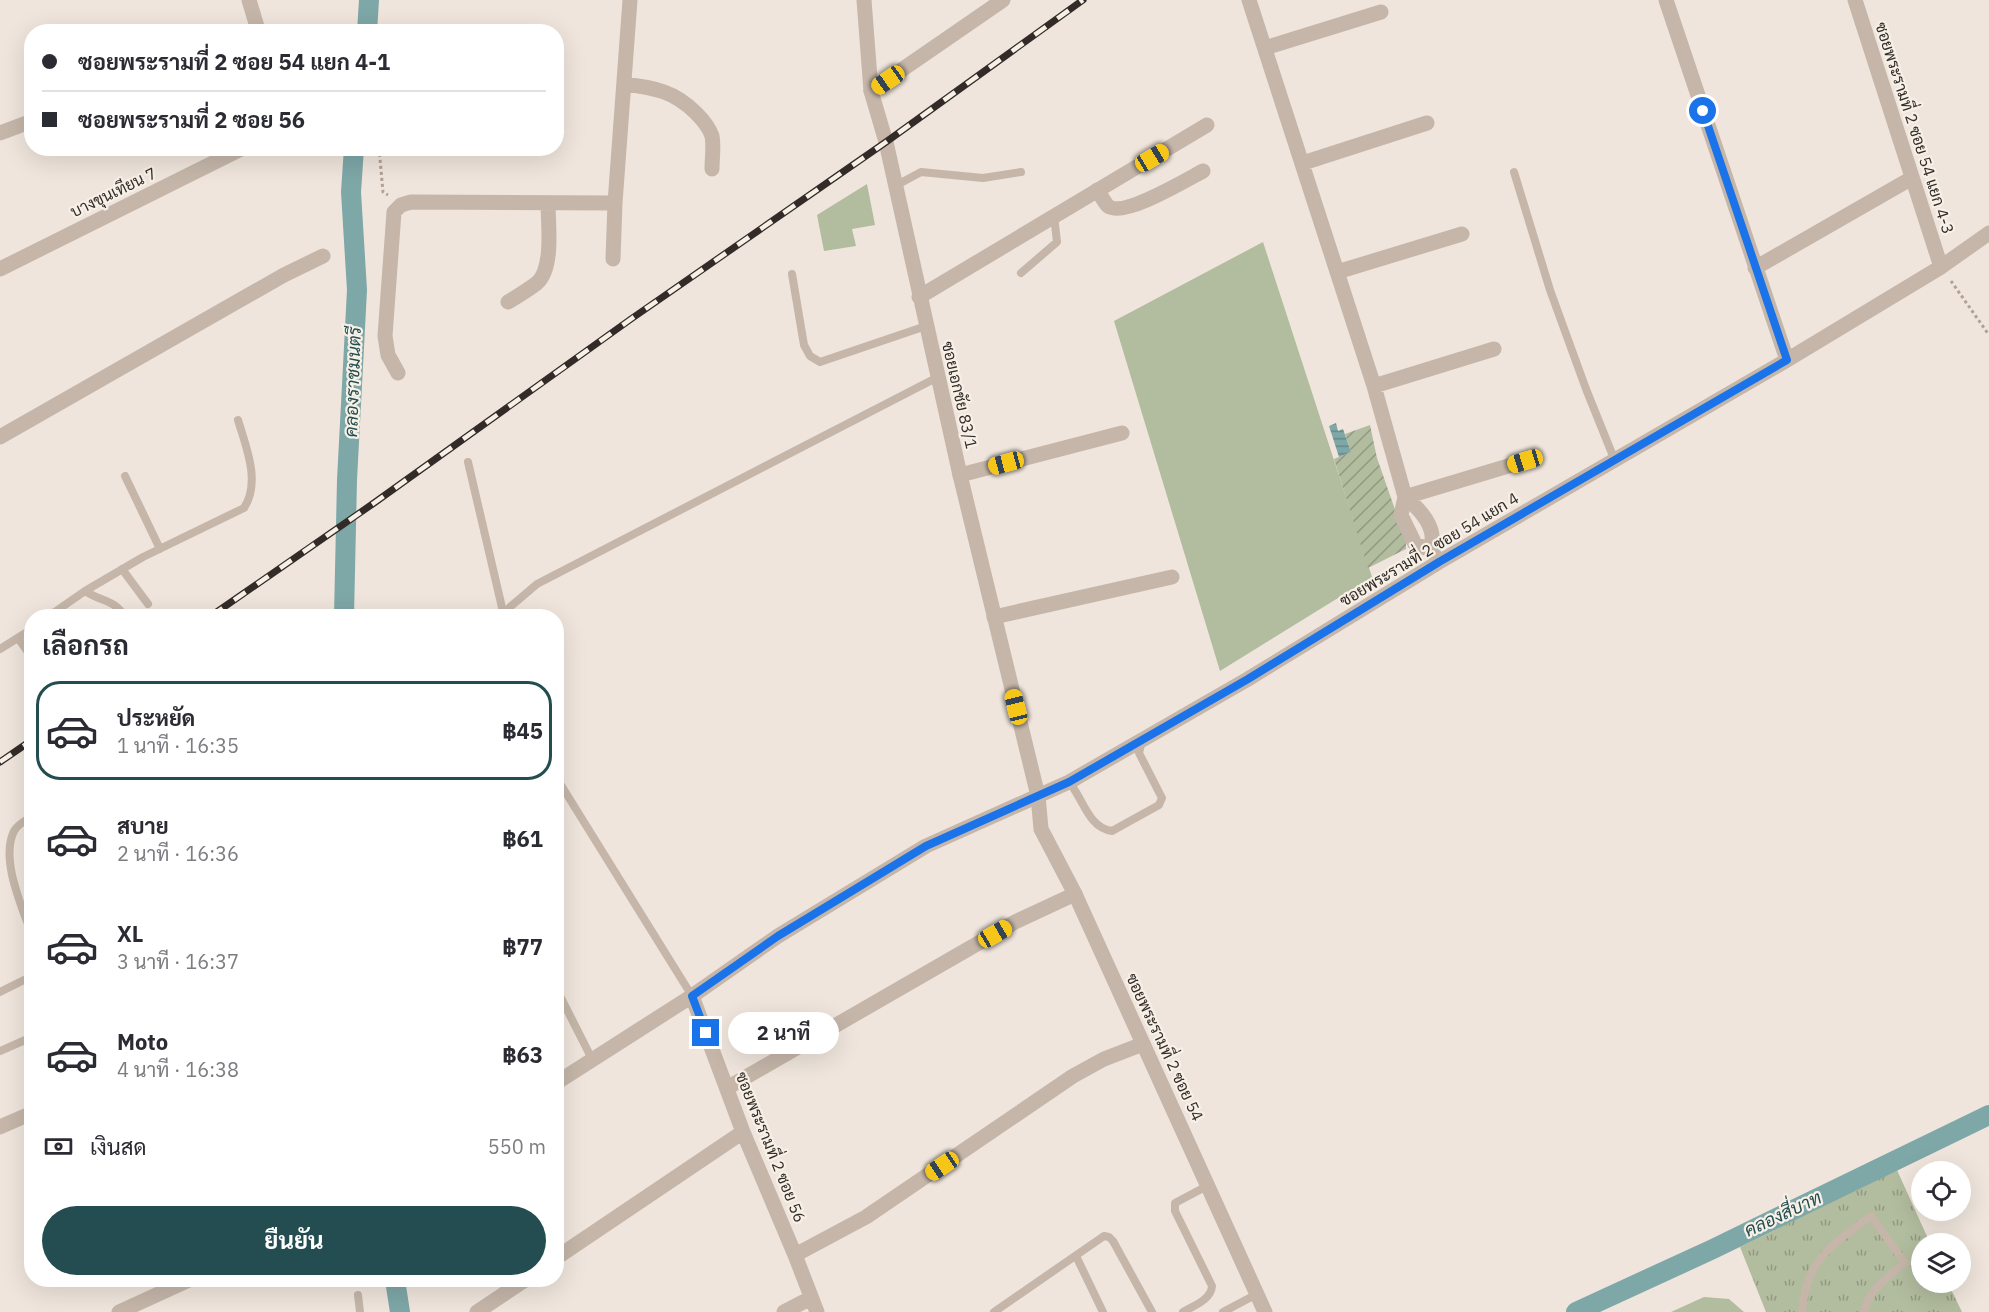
<!DOCTYPE html>
<html lang="th">
<head>
<meta charset="utf-8">
<style>
  body { margin:0; font-family:"IBM Plex Sans",Sarabun,sans-serif; background:#f7f7f7; color:#2b2b33; height:100vh; display:flex; flex-direction:column; font-size:22px; white-space:nowrap }
  * { box-sizing:border-box; margin:0 }
  p { font-size:20px; color:#7c7c81 }
  .icon { flex:none; width:33px; height:33px; fill:none; stroke:currentColor; stroke-width:2; stroke-linecap:round; stroke-linejoin:round }
  .map { position:relative; flex:1; overflow:hidden }
  .panel { position:absolute; left:24px; top:609px; width:540px; height:678px; display:flex; flex-direction:column; background:#fff; border-radius:24px; box-shadow:0 6px 24px #0002 }
  .panel>* { flex:none }
  .hud { position:absolute; left:24px; top:24px; width:540px; height:132px; border-radius:24px; box-shadow:0 6px 24px #0002; display:grid; align-content:center; height:132px; padding:0 18px; background:#fff }
  .buttons { position:absolute; left:1911px; top:1161px; display:grid; gap:12px }
  .buttons a { display:grid; place-items:center; width:60px; height:60px; border-radius:50%; background:#fff; box-shadow:0 6px 24px #0002; font-size:30px }
  .end { position:absolute; width:27px; height:27px; margin:-14px; border:8px solid #1a73e8; background:#fff; box-shadow:0 0 0 3px #fff }
  .from { border-radius:50% }
  .bubble { position:absolute; height:42px; border-radius:21px; background:#fff; box-shadow:0 6px 24px #0002; font-size:20px; font-weight:700; line-height:42px; text-align:center }
  .car { position:absolute; width:18px; height:36px; margin:-18px -9px; border-radius:8px; box-shadow:0 0 4px 2px #0007; background:linear-gradient(#f5c518 24%,#345 0 40%,#f5c518 0 76%,#345 0 86%,#f5c518 0) }
  .hud b { display:flex; align-items:center; gap:21px; height:57px; font-size:22px }
  .hud b+b { border-top:2px solid #e1e1e2 }
  .hud i { width:15px; height:15px; background:#2b2b33 }
  ul { padding:0; list-style:none }
  li { display:flex; align-items:center; gap:18px; height:99px; margin:0 12px 9px; padding:0 6px; border:3px solid transparent; border-radius:24px }
  li div { flex:1 }
  li b { display:block; font-size:22px }
  li em { font-style:normal; font-weight:700 }
  li.on { border-color:#234d50 }
  li>.icon { width:54px; height:54px; stroke-width:1.5 }
  h2 { padding:0 18px; font-size:27px; line-height:72px }
  .pay { display:flex; align-items:center; gap:15px; height:66px; padding:0 18px; font-size:22px }
  .pay p { margin-inline-start:auto }
  .action { display:flex; gap:12px; margin-top:auto; padding:12px 18px }
  .action a { flex:1; height:69px; border-radius:36px; background:#234d50; color:#fff; font-size:24px; font-weight:700; line-height:69px; text-align:center }
  .map>svg:first-child { display:block }
  .grass { fill:#b2bc9e }
  .park { fill:url(#park-tufts) }
  .garden { fill:url(#garden-furrows) }
  .water { fill:url(#water-rules) }
  .lines { fill:none; stroke-linecap:round; stroke-linejoin:round }
  .canal { stroke:#7ea7a8; stroke-width:20 }
  .path { stroke:#b1a094; stroke-width:3; stroke-dasharray:3 3; stroke-linecap:butt }
  .service { stroke:#c5b6a9; stroke-width:8 }
  .minor { stroke:#c5b6a9; stroke-width:15 }
  .tertiary { stroke:#c5b6a9; stroke-width:15 }
  .rail-casing { stroke:#332b28; stroke-width:7 }
  .rail { stroke:#f7f0e7; stroke-width:4.5; stroke-dasharray:14; stroke-linecap:butt }
  .route { stroke:#1a73e8; stroke-width:8 }
  .labels { text-anchor:middle; stroke-width:4.5; stroke-linejoin:round; paint-order:stroke }
  .street-label { font-size:16px; fill:#332b28; stroke:#f7f0e7 }
  .water-label { font-size:18px; font-style:italic; fill:#234d50; stroke:#f7f0e7 }
</style>
</head>
<body>
<div class="map">
<svg width="1989" height="1312" viewBox="0 0 1989 1312">
  <defs>
    <pattern id="park-tufts" width="24" height="20" patternUnits="userSpaceOnUse" patternTransform="scale(1.5)"><rect width="24" height="20" fill="#b2bc9e"/><path d="M3 7l-1-3M5 7V3M7 7l1-3M15 17l-1-3M17 17v-4M19 17l1-3" fill="none" stroke="#919981"/></pattern>
    <pattern id="garden-furrows" width="10" height="10" patternUnits="userSpaceOnUse" patternTransform="scale(1.5)"><rect width="10" height="10" fill="#b2bc9e"/><path d="M-1 1l2-2M0 10L10 0M9 11l2-2" fill="none" stroke="#919981"/></pattern>
    <pattern id="water-rules" width="6" height="5" patternUnits="userSpaceOnUse" patternTransform="scale(1.5)"><rect width="6" height="5" fill="#7ea7a8"/><path d="M0 2.5h6" fill="none" stroke="#688889"/></pattern>
  </defs>
  <rect width="100%" height="100%" fill="#efe5dc"/>
  <path class="grass" d="M867,184L875,225L852,229L856,246L824,251L817,215Z
    M1263,242L1372,577L1220,671L1114,321Z
    M1704,1297L1729,1299L1744,1312H1671Z"/>
  <path class="park" d="M1897,1170L1930,1243L1922,1244V1282L1948,1283L1962,1312H1766L1740,1247Z"/>
  <path class="garden" d="M1370,425L1377,458L1406,541V549L1368,568L1334,459L1351,452L1345,434Z"/>
  <path class="water" d="M1336,423L1338,431L1343,429L1351,452L1339,457L1329,426Z"/>
  <g class="lines">
    <path class="canal" d="M367,32L369,0
      M344,616L347,480L357,290L351,192L354,148
      M395,1280L400,1312
      M1576,1312L1713,1249L1989,1115"/>
    <path class="path" d="M379,148L383,192L388,195
      M1951,281L1989,335"/>
    <path class="service" d="M1514,172L1550,290L1586,389L1615,461
      M895,186L921,172L983,178L1021,172
      M1021,273L1057,242L1054,216
      M792,274L804,345L810,356L820,362L926,326
      M468,462L504,616
      M125,476L160,549
      M122,569L148,604
      M85,591C99,601 116,600 124,616
      M49,616L85,591L143,557L244,508C261,482 246,447 238,420
      M505,616L510,607L537,584L938,377
      M18,638L32,658
      M0,649L32,629
      M556,777L692,996
      M1069,782C1083,798 1088,828 1112,831L1159,805L1162,798L1139,753L1142,740
      M32,816C26,820 17,825 14,831C0,859 22,907 32,935
      M556,988L593,1061
      M0,992L32,976
      M0,1051L32,1037
      M1076,1256L1103,1312
      M358,1295L360,1312
      M994,1312L1104,1236L1109,1237L1113,1241L1152,1312
      M1183,1312C1193,1306 1211,1300 1212,1286L1175,1211V1203L1209,1185
      M1223,1312L1257,1294
      M1802,1312C1806,1259 1832,1245 1871,1216L1905,1263C1888,1277 1869,1289 1864,1312"/>
    <path class="minor" d="M249,0L258,30
      M1249,0L1374,386L1405,497L1401,515L1415,544L1431,550
      M1666,0L1787,360
      M1855,0L1941,267
      M1265,48L1381,12
      M625,84C655,88 674,91 696,113C703,120 709,127 712,136C714,146 712,158 712,169
      M871,91L1003,0
      M0,133L32,121
      M1303,163L1427,123
      M1097,190C1101,195 1104,202 1108,206C1123,218 1186,180 1203,171
      M613,259L615,203L630,0
      M1755,268L1912,178
      M0,269L243,148
      M1337,272L1462,234
      M919,297L1207,125
      M508,302C518,296 528,290 537,283C554,268 548,224 548,203
      M398,373L388,355L385,336L394,212L401,205L411,202L615,203
      M1374,386L1494,349
      M0,437L284,275L323,256
      M960,475L1122,433
      M1405,497L1525,461
      M1405,497C1416,506 1430,520 1432,535C1433,546 1430,547 1436,558
      M994,617L1172,577
      M692,996L743,1132L795,1255L817,1312
      M556,1083L692,996L778,936L926,846L1069,782L1248,679L1439,562L1787,360L1941,267L1989,233
      M727,1088L1015,922L1075,894
      M0,1127L32,1113
      M795,1255L866,1217L1073,1076L1104,1059L1143,1044
      M556,1258L743,1132
      M119,1312L189,1280
      M477,1312L525,1280
      M784,1312L811,1298"/>
    <path class="tertiary" d="M864,0L871,91L886,142L960,475L1038,796L1041,829L1075,894L1265,1312"/>
    <defs>
      <path id="rail" d="M211,616L374,503L631,319L886,142L1083,0
        M0,762L32,740"/>
    </defs>
    <use href="#rail" class="rail-casing"/>
    <use href="#rail" class="rail"/>
  </g>
  <g class="lines">
    <path class="route" d="M706,1033L692,996L778,936L926,846L1069,782L1248,679L1439,562L1787,360L1703,111"/>
  </g>
  <g class="labels">
    <g class="street-label">
      <text transform="translate(1915 128) rotate(72)" y="6">ซอยพระรามที่ 2 ซอย 54 แยก 4-3</text>
      <text transform="translate(113 192) rotate(-26)" y="6">บางขุนเทียน 7</text>
      <text transform="translate(960 395) rotate(77)" y="6">ซอยเอกชัย 83/1</text>
      <text transform="translate(1429 549) rotate(-31)" y="6">ซอยพระรามที่ 2 ซอย 54 แยก 4</text>
      <text transform="translate(1165 1047) rotate(65)" y="6">ซอยพระรามที่ 2 ซอย 54</text>
      <text transform="translate(771 1147) rotate(68)" y="6">ซอยพระรามที่ 2 ซอย 56</text>
    </g>
    <g class="water-label">
      <text transform="translate(353 382) rotate(-88)" y="6">คลองราชมนตรี</text>
      <text transform="translate(1783 1214) rotate(-25)" y="6">คลองสี่บาท</text>
    </g>
  </g>
</svg>
<div class="buttons">
<a><svg class="icon" aria-label="locate" viewBox="0 0 24 24"><circle cx="12" cy="12" r="6"/><path d="M12 2v4M12 18v4M2 12h4M18 12h4"/></svg></a>
<a><svg class="icon" aria-label="layers" viewBox="0 0 24 24"><path d="M12 4l9 5-9 5-9-5zM3 14l9 5 9-5"/></svg></a>
</div>
<i class="end from" style="left:1703px;top:111px"></i>
<i class="end" style="left:706px;top:1033px"></i>
<div class="bubble" style="left:728px;top:1012px;width:111px">2 นาที</div>
<i class="car" style="left:888px;top:80px;rotate:235deg"></i>
<i class="car" style="left:1152px;top:158px;rotate:59deg"></i>
<i class="car" style="left:1525px;top:461px;rotate:253deg"></i>
<i class="car" style="left:1006px;top:463px;rotate:255deg"></i>
<i class="car" style="left:1016px;top:707px;rotate:346deg"></i>
<i class="car" style="left:995px;top:934px;rotate:60deg"></i>
<i class="car" style="left:942px;top:1166px;rotate:236deg"></i>
<div class="hud">
<b><i class="from"></i>ซอยพระรามที่ 2 ซอย 54 แยก 4-1</b>
<b><i></i>ซอยพระรามที่ 2 ซอย 56</b>
</div>
<section class="panel">
<h2>เลือกรถ</h2>
<ul>
<li class="on"><svg class="icon" aria-label="car" viewBox="0 0 24 24"><path d="M5 17H2v-5l4-1 3-4h7l3 4 3 1v5h-3M9 17h6M6 11h13"/><circle cx="7" cy="17" r="2"/><circle cx="17" cy="17" r="2"/></svg><div><b>ประหยัด</b><p>1 นาที · 16:35</p></div><em>฿45</em></li>
<li><svg class="icon" aria-label="car" viewBox="0 0 24 24"><path d="M5 17H2v-5l4-1 3-4h7l3 4 3 1v5h-3M9 17h6M6 11h13"/><circle cx="7" cy="17" r="2"/><circle cx="17" cy="17" r="2"/></svg><div><b>สบาย</b><p>2 นาที · 16:36</p></div><em>฿61</em></li>
<li><svg class="icon" aria-label="car" viewBox="0 0 24 24"><path d="M5 17H2v-5l4-1 3-4h7l3 4 3 1v5h-3M9 17h6M6 11h13"/><circle cx="7" cy="17" r="2"/><circle cx="17" cy="17" r="2"/></svg><div><b>XL</b><p>3 นาที · 16:37</p></div><em>฿77</em></li>
<li><svg class="icon" aria-label="car" viewBox="0 0 24 24"><path d="M5 17H2v-5l4-1 3-4h7l3 4 3 1v5h-3M9 17h6M6 11h13"/><circle cx="7" cy="17" r="2"/><circle cx="17" cy="17" r="2"/></svg><div><b>Moto</b><p>4 นาที · 16:38</p></div><em>฿63</em></li>
</ul>
<div class="pay"><svg class="icon" aria-label="cash" viewBox="0 0 24 24"><path d="M3 7h18v10H3z"/><circle cx="12" cy="12" r="2"/></svg>เงินสด<p>550 m</p></div>
<div class="action"><a>ยืนยัน</a></div>
</section>
</div>
</body>
</html>
